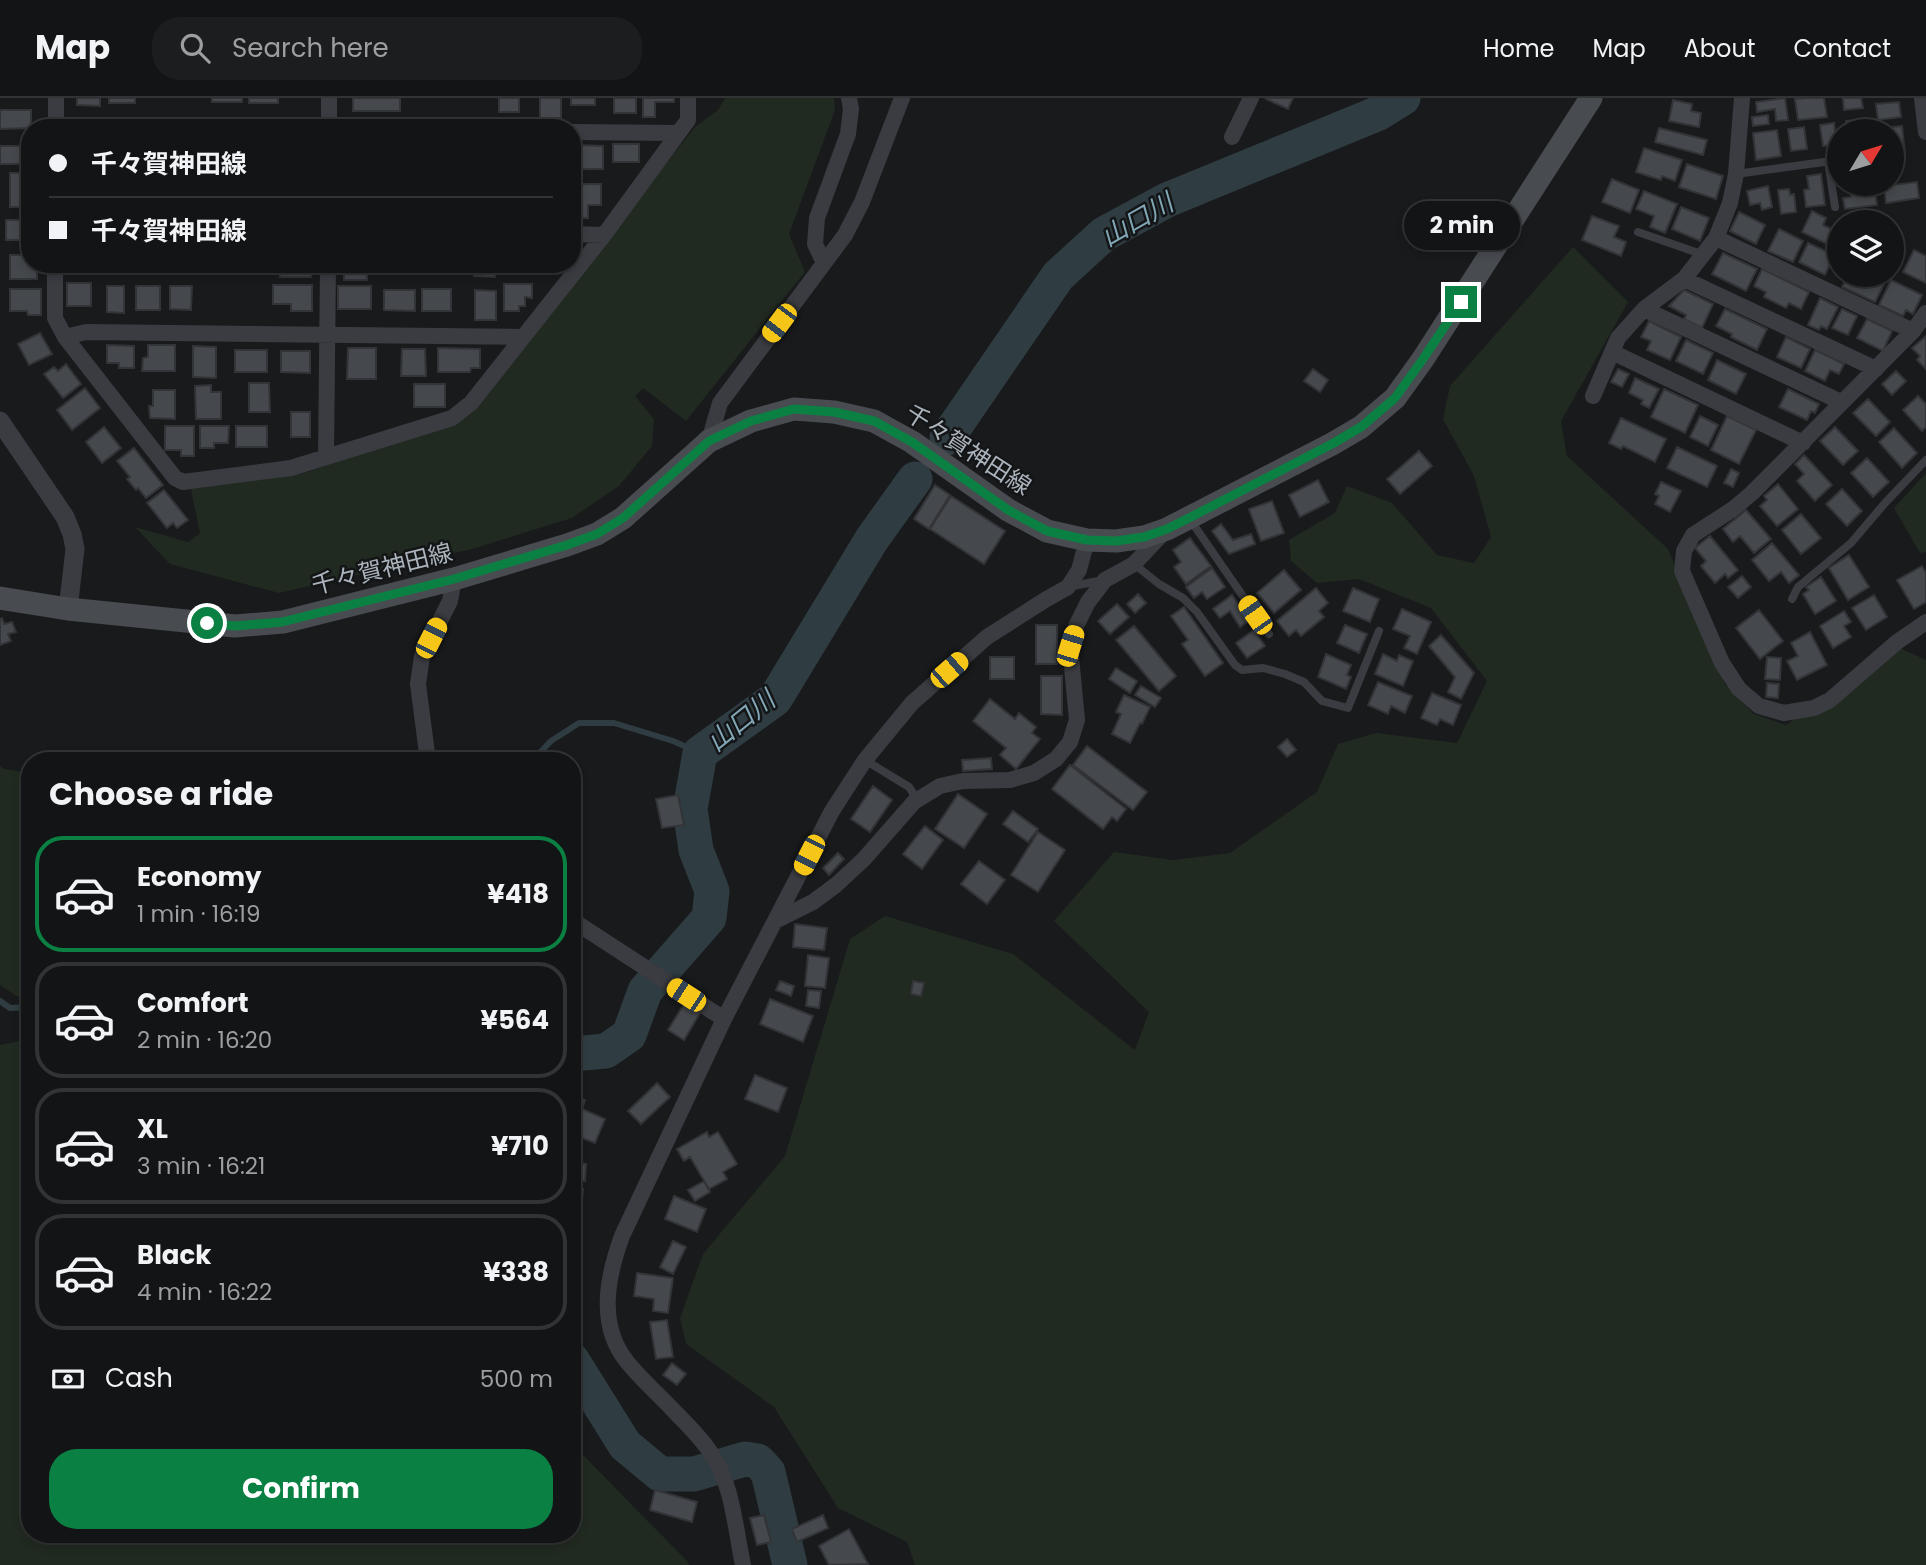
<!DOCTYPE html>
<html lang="en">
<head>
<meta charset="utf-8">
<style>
  body { margin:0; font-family:Poppins,"Noto Sans JP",sans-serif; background:#1c1d1e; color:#f1f3f6; height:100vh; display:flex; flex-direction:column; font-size:26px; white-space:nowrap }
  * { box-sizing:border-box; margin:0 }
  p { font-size:23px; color:#9d9ea0 }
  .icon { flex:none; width:38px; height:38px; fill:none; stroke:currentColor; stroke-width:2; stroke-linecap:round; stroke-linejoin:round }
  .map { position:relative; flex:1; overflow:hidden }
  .details { position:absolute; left:21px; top:654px; width:560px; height:791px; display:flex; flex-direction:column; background:#131415; border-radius:28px; box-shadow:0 4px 10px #0003,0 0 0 2px #323334 }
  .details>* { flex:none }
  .top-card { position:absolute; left:21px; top:21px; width:560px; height:154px; border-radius:28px; box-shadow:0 4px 10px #0003,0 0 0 2px #323334; display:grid; align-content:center; height:154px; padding:0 28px; background:#131415 }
  .needle { width:46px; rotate:52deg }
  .buttons { position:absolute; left:1827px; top:21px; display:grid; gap:14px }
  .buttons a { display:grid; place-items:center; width:77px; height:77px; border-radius:50%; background:#131415; box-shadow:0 4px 10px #0003,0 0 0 2px #323334; font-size:35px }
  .end { position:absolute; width:32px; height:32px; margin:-16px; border:9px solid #0b8043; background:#fff; box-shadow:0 0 0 4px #fff }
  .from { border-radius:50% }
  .bubble { position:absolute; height:49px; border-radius:24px; background:#131415; box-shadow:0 4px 10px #0003,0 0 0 2px #323334; font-size:23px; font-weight:700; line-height:49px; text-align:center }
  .car { position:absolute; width:21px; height:42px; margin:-21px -10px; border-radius:9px; box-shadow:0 0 5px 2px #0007; background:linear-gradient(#f5c518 24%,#345 0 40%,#f5c518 0 76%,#345 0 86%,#f5c518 0) }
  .top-card b { display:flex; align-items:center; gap:24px; height:66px; font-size:26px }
  .top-card b+b { border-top:2px solid #323334 }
  .top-card i { width:18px; height:18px; background:#f1f3f6 }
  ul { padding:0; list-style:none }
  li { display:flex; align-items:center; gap:21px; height:116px; margin:0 14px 10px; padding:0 14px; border:4px solid #323334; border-radius:28px }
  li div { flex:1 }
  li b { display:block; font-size:26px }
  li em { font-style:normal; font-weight:700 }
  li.selected { border-color:#0b8043 }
  li>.icon { width:63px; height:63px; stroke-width:1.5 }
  h2 { padding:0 28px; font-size:32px; line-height:84px }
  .pay { display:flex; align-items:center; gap:18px; height:77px; padding:0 28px; font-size:26px }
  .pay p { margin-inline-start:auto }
  .button { display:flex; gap:14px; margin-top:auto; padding:14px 28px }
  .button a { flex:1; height:80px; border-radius:28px; background:#0b8043; color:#fff; font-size:28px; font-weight:700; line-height:80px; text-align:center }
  header { display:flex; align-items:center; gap:42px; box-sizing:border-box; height:98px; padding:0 35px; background:#131415; border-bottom:2px solid #323334 }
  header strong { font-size:33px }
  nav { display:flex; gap:38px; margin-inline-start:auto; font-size:24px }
  .search { width:490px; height:63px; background:#1c1d1e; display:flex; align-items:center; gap:18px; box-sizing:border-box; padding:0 24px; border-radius:28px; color:#9d9ea0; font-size:26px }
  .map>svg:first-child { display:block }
  .green { fill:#212a21 }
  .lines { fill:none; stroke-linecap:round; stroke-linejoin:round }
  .stream { stroke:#2f3c41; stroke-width:6 }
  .river { stroke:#2f3c41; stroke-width:35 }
  .building { fill:#45484c; stroke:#333438; stroke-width:2 }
  .service { stroke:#3a3c41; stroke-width:8 }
  .minor { stroke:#3a3c41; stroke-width:16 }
  .tertiary { stroke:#3a3c41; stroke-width:19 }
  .secondary { stroke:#484c51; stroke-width:23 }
  .route { stroke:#0b8043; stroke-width:9 }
  .labels { text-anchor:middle; stroke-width:5; stroke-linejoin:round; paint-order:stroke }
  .street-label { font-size:24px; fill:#abb3bc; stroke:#141517 }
  .water-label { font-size:26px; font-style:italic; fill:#82a8b7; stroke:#141517 }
</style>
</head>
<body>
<header>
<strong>Map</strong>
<div class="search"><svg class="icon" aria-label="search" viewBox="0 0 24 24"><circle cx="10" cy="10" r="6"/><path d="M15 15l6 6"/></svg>Search here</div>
<nav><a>Home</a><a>Map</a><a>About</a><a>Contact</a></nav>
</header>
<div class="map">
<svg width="1926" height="1467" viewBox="0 0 1926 1467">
  <rect width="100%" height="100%" fill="#191a1c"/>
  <path class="green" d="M725,0H834L835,12L789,136L805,174L686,323L643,290L635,298L654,321L652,348L619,388L572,420L472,451L279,495L170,466L135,429L188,444L200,435L191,391L304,375L462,322L695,29L718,12Z
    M1573,149L1628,204L1561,323L1567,358L1668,451L1725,586L1754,616L1786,627L1898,549L1926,562V1467H915L907,1444L838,1410L774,1309L686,1246L680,1220L703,1156L785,1058L850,841L885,818L1013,856L1135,952L1149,914L1054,823L1114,754L1173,762L1230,755L1317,694L1338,646L1376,635L1457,645L1487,583L1431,510L1359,481L1317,485L1291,463L1289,442L1335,415L1347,388L1392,405L1437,457L1474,465L1491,439L1474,378L1443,321L1450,288Z
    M1926,375V454L1920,455L1894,410Z
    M0,668L4,671L30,675V890L18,899L0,887Z
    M30,941V1437H572V1326L581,1355L688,1464L689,1467H0V947Z"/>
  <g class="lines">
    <path class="stream" d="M532,663L551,643L579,625H614L673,643L700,655
      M0,903L10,910L30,909"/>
    <path class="river" d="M947,340L1058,178L1104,136L1167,102L1379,15L1403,0
      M572,956L606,953L629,937L645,893L709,820L712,793L696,752L690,711L700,655L775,601L872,441L915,381
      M572,1262L625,1347L660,1376H694L745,1361L758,1363L768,1374L790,1467"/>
  </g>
  <path class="building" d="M77,0H100V8L77,7Z
    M109,0H135V5H109Z
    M212,0H242V4H212Z
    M249,0H278V5H249Z
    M353,0H400V13H353Z
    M499,0H519V14H499Z
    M540,0H561V20H540Z
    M571,0H595V7H571Z
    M614,0H636V15H614Z
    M643,0H674V4H655V19H643Z
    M1267,0H1293L1288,11L1266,1Z
    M1785,0L1788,22L1776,23L1775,11L1757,14L1756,4Z
    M1804,0H1824L1827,19L1798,22L1795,1Z
    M1843,0H1861L1863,10L1844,12Z
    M1673,2L1692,6L1691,13L1701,15L1699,29L1669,23Z
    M1899,4L1901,19L1878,22L1876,6Z
    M0,12H31V30L0,31Z
    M1768,17L1769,26L1753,28L1752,19Z
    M1863,21L1865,33H1848L1846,23Z
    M1834,25L1837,47L1823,48L1820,27Z
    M1902,28L1905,56L1896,57L1897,62H1892V33H1872V31Z
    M1804,29L1807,51L1791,53L1788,31Z
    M1659,30L1707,42L1703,57L1655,44Z
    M1777,32L1781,58L1756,62L1753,35Z
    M613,46H639V64H613Z
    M577,47L603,48V71H577Z
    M0,48H26V66H0Z
    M1644,50L1682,62L1675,83L1662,78L1661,82L1636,74Z
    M1687,66L1723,78L1716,101L1679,89Z
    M10,75H30V109H10Z
    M1821,76L1825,107L1806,109L1804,92L1809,91L1807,78Z
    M1612,81L1639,92L1630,115L1602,104Z
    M1917,84L1919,100L1886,105L1884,88Z
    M574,86H601V107H588V120H574Z
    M1874,86L1877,107L1845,111L1843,100L1851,99L1850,88Z
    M1768,88L1772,109L1762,112L1760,105L1750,107L1747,93Z
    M1789,91L1790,97L1794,96L1796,114L1781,116L1778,92Z
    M1644,93L1677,106L1665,135L1650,129L1654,118L1636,111Z
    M1681,109L1709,120L1700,143L1672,131Z
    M1812,113L1826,120L1823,127L1833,132L1827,146L1802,134Z
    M1739,114L1765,127L1756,146L1730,133Z
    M1592,118L1619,128L1614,139L1626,144L1621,158L1582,142Z
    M6,122H29V142H6Z
    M1779,131L1803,143L1793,164L1768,153Z
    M1808,145L1834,157L1825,177L1799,164Z
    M1914,152L1926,158V185L1903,174Z
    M1723,155L1757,171L1746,193L1712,176Z
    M10,157H30V166H37V181H10Z
    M133,166H153V175H133Z
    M172,166H192V176H172Z
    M280,166H311V179H280Z
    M344,166H367V182H344Z
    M382,166H413V174H382Z
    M419,166H451V175H419Z
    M474,166H495V179L474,178Z
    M513,166H552V174H513Z
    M1762,171L1809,194L1801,211L1789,205L1786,210L1764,199L1766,194L1754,188Z
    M1848,177H1880L1887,180L1875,204L1842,189Z
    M1891,182L1922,197L1913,216L1906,212L1903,218L1879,207Z
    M67,185H91V208H67Z
    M504,186H532V200L525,199V208H519V213H504Z
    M273,187H312V213H291V206H273Z
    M107,188H124V215L107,214Z
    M136,188H160V212H136Z
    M170,188H192L191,212L170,211Z
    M338,188H371V211H338Z
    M10,191H41V217H28L27,213H10Z
    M422,191H451V213H422Z
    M384,192H415V213L384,212Z
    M475,192L496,193V222H475Z
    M1684,192L1713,206L1702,230L1684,221L1686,217L1669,208Z
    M1820,200L1838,209L1827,231L1821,228L1819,232L1808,227Z
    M1725,211L1767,231L1757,252L1731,239L1732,236L1716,228Z
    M1842,211L1857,218L1848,237L1832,230Z
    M1867,221L1892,233L1883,253L1857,240Z
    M1649,223L1681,239L1670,262L1647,252L1651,243L1641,239Z
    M40,235L52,256L29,267L18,246Z
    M1926,238V271L1917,262L1920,258L1912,250Z
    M1786,239L1810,251L1801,270L1777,259Z
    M1686,242L1713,255L1703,276L1676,263Z
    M107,247L134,248V270H119V265H107Z
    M148,247H175V273H142L143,260L148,259Z
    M193,248L216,249V280L193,279Z
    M348,250H376V281H347Z
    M438,250L480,251V270H471L470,274H438Z
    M402,251H425L426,278H401Z
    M235,252H267V274H235Z
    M1815,252L1844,266L1839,276L1830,272L1825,283L1805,273Z
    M281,253H310V275L281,274Z
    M1717,262L1746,276L1736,296L1708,282Z
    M66,266L81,286L63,300L44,276L54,269L58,273Z
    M1313,271L1328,282L1320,294L1304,283Z
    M1618,271L1629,276L1622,289L1611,284Z
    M1896,273L1906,283L1892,297L1882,286Z
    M1635,280L1659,291L1649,310L1641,306L1643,302L1629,295Z
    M249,285H269L270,314H249Z
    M414,286H445V309H414Z
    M211,287V294H221V321H196L195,288Z
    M85,290L100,310L72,332L57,312Z
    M1664,291L1698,307L1685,335L1651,319Z
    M1788,291L1819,306L1815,315L1811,313L1807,322L1779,309Z
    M153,292H175V321L150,320L149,308H153Z
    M1918,298L1926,306V329L1922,333L1903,312Z
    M1868,301L1890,324L1876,338L1853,315Z
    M291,314H310V339H291Z
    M1700,318L1718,327L1708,348L1690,339Z
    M1727,318L1756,332L1739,366L1711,352Z
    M1621,320L1666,341L1655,364L1623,348L1621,351L1609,345Z
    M165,328H194V358H181V352H165Z
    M200,328H229L228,345H214V350H200Z
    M236,328H267V349H236Z
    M104,329L121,350L102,365L86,344Z
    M1835,329L1858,353L1843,367L1820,343Z
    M1894,330L1917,355L1902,370L1879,344Z
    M1677,349L1717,368L1707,389L1667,370Z
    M134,350L163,387L146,400L138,390L136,392L127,381L130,379L117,363Z
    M1419,353L1432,368L1400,396L1387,381Z
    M1804,357L1832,387L1815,403L1797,383L1804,376L1795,366Z
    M1867,360L1889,384L1873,399L1851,375Z
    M1731,371L1739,375L1733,389L1724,385Z
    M1318,382L1329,404L1300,419L1289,397Z
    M1661,384L1681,393L1670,414L1655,406L1659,398L1655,396Z
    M1778,386L1798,411L1777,428L1760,408L1767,402L1764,398Z
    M935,387L950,397L929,431L914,421Z
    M1842,391L1862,413L1847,428L1826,406Z
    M164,392L188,422L177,430L173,425L167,430L147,405Z
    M951,398L1005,433L984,466L930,431Z
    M1272,403L1284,435L1261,443L1249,411Z
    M1746,412L1771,441L1754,455L1740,438L1733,444L1723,431Z
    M1801,416L1821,440L1801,456L1782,432Z
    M1221,426L1233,442L1251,436L1255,446L1229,456L1212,433Z
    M1710,438L1738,472L1728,480L1725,476L1715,485L1701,468L1706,463L1695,450Z
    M1190,440L1211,468L1186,486L1174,469L1181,464L1173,452Z
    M1772,445L1799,477L1789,485L1781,474L1769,483L1752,462Z
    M1849,457L1869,489L1848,502L1829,470Z
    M1922,468L1926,475V504L1914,511L1897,482Z
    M1212,470L1225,489L1207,501L1202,494L1194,500L1186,489Z
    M1284,472L1301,492L1274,515L1257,495Z
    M1742,478L1751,489L1738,500L1728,489Z
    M1821,479L1836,503L1815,516L1803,496L1809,492L1806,489Z
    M1316,490L1328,505L1319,513L1324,519L1301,538L1296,532L1289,538L1277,523Z
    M1353,490L1379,501L1370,524L1343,513Z
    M1138,496L1146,505L1135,515L1127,506Z
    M1232,497L1250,522L1240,529L1230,513L1220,520L1213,511Z
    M1874,497L1887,519L1866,532L1852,510Z
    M1117,506L1129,519L1110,536L1098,523Z
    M1184,509L1223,565L1205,578L1182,546L1188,542L1171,518Z
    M1402,511L1431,524L1417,556L1404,550L1410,538L1393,531Z
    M1759,512L1783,543L1760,561L1736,530Z
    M1844,513L1851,524L1844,528L1851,539L1833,550L1820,528Z
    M2,520L4,526L12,524L16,534L8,536L11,543L0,547V521Z
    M1036,527H1057V566H1036Z
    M1345,527L1367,536L1359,555L1337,545Z
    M1134,528L1176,578L1159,593L1116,542Z
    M1254,532L1265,548L1247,560L1236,545Z
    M1810,534L1827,567L1797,582L1787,563L1798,558L1791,545Z
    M1441,537L1474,575L1461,601L1448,594L1455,579L1429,548Z
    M1326,556L1351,567L1347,577L1351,579L1346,591L1318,579Z
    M1383,556L1397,563L1399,557L1413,563L1403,588L1375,576Z
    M990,559H1014V581H990Z
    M1767,559L1781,560L1780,582L1765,581Z
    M1116,570L1137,583L1130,595L1109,581Z
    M1041,578H1062V617L1041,616Z
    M1378,584L1412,598L1405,615L1391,608L1388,616L1368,607Z
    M1767,585L1779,586L1778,600L1766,599Z
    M1141,588L1161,600L1155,609L1135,597Z
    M1432,595L1461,607L1453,627L1440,621L1437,627L1421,620Z
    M1124,597L1150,609L1142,626L1140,625L1130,645L1112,636L1121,616L1116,614Z
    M990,601L1015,621L1019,615L1036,629L1032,635L1040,641L1016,671L1000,657L1006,650L973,623Z
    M1287,641L1296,652L1287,659L1278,649Z
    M1087,648L1147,694L1133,712L1073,667Z
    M991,660L992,671L963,673L962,662Z
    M1070,667L1126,711L1117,723L1112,719L1103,731L1052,691Z
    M873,688L892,702L870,734L851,721Z
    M958,696L987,716L964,750L935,731Z
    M678,697L684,727L662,730L656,701Z
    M1013,713L1038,731L1028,744L1003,726Z
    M925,728L943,742L922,771L903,756Z
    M1038,734L1065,752L1038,794L1011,777Z
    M838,755L844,761L829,777L823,770Z
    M979,763L1005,782L987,806L961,786Z
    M795,826L827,830L824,852L793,849Z
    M808,857L829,860L825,890L805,888Z
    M780,883L794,888L791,898L776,892Z
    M913,883L924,885L921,898L911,896Z
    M808,892L821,893L819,910L806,908Z
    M770,901L813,918L803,944L760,926Z
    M684,906L700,915L684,942L668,932Z
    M755,977L787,990L778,1014L745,1001Z
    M657,985L670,999L641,1026L628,1013Z
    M572,997L585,1002L582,1011L605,1021L595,1045L572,1036Z
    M707,1034L709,1039L718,1034L737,1066L723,1074L727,1081L709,1091L690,1059L684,1063L677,1051Z
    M574,1065L586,1066L585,1083L572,1082Z
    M704,1083L710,1094L695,1103L688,1092Z
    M572,1090L583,1091L579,1137H572Z
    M674,1098L706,1111L697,1134L665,1121Z
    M673,1143L686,1149L673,1176L660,1169Z
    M637,1175L673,1180L668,1215L653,1213L654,1201L634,1198Z
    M667,1222L673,1259L656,1261L650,1224Z
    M672,1265L686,1276L677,1287L663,1277Z
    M655,1392L697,1404L692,1424L650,1412Z
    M764,1417L771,1444L757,1447L750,1420Z
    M823,1417L828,1430L797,1444L792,1431Z
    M849,1431L868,1466L829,1467L819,1448Z"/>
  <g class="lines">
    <path class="service" d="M1828,63L1835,109
      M1736,76L1839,62
      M1638,134L1704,157
      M1189,420L1269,536
      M1134,466L1159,486L1183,500L1197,514L1235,567L1242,572L1263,570L1285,576L1304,584L1322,603L1348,610L1379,533
      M1068,489L1103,482
      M1792,501L1798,489L1851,445L1885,405L1926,362
      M865,662L909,689L913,695L914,703"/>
    <path class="minor" d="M1922,0L1926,34
      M56,28L161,30
      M56,30V0
      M329,30V0
      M572,34L678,35
      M1232,39L1251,0
      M572,136L604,137
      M1716,140L1913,233
      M824,165L815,146L817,120L848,36L851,11L849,0
      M55,166V220L65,239L175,380L183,384L291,370L452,320L471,305L604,137L688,22V0
      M1684,181L1876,271
      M1644,211L1841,304
      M1926,215L1913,233L1752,395L1733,411L1693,437L1684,453L1682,473L1722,565L1739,591L1759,608L1784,615L1814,610L1830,602L1897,544L1926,524
      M65,239L86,234L523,239
      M1612,254L1803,345
      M1593,298L1618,240L1644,211L1684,181L1716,140L1730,105L1736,76L1742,0
      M709,343L720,305L845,137L862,104L902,0
      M326,359L328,166
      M428,663L418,586L422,558L450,503L454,481
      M572,822L724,921
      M775,823L813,804L836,787L864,761L914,704L940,688L963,683L1010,682L1034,675L1056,661L1070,644L1077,622L1070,548L1076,528L1088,504L1105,482L1134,466L1164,434
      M743,1467C735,1430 733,1387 711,1355C701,1340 688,1327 676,1315C660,1298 642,1282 628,1265C597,1228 607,1179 622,1138L724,921L832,713L865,662L912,605L987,539L1045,502L1068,489L1079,472L1087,442"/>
    <path class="tertiary" d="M0,323L65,419L72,436L75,451L68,511"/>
    <path class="secondary" d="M0,500L68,511L235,528L283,524L454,481L567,447L597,436L623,420L709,343L751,323L794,311L834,314L874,323L912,344L1008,412L1047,433L1087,442L1116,443L1144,439L1167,431L1332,346L1361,329L1395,300L1423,261L1591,0"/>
  </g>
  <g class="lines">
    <path class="route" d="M207,525L235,528L282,524L454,481L567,447L597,436L623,420L709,343L751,323L794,311L834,314L874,323L912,344L1008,412L1047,433L1087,442L1116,443L1144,439L1167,431L1189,420L1332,346L1361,329L1395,300L1423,261L1461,204"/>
  </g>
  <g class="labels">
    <g class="street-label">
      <text transform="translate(968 352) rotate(33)" y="8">千々賀神田線</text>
      <text transform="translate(382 471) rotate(-14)" y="8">千々賀神田線</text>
    </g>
    <g class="water-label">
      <text transform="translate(1137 122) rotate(-30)" y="9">山口川</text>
      <text transform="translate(741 623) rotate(-39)" y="9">山口川</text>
    </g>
  </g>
</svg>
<div class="buttons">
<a><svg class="needle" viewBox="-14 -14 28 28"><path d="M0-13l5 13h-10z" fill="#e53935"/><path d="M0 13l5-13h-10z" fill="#9d9ea0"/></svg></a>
<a><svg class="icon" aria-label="layers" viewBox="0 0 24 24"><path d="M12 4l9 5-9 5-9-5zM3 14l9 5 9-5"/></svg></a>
</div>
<i class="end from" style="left:207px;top:525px"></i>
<i class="end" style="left:1461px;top:204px"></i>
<div class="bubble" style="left:1404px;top:103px;width:116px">2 min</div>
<i class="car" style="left:779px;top:225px;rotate:217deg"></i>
<i class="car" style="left:1255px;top:517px;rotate:325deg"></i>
<i class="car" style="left:431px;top:540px;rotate:27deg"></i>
<i class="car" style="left:1070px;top:548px;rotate:17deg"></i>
<i class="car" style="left:949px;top:572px;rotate:49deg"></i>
<i class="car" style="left:809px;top:757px;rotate:207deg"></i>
<i class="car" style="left:686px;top:897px;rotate:303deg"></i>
<div class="top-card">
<b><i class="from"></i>千々賀神田線</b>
<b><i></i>千々賀神田線</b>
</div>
<section class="details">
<h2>Choose a ride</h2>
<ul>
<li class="selected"><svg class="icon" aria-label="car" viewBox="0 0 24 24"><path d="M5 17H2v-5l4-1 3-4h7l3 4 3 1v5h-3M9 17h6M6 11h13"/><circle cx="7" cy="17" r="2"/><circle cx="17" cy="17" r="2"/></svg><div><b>Economy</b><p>1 min · 16:19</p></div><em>¥418</em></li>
<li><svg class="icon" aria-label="car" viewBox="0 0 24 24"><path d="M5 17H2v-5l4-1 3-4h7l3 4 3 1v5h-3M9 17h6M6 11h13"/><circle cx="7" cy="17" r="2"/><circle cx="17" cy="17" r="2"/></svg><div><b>Comfort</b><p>2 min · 16:20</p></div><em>¥564</em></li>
<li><svg class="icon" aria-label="car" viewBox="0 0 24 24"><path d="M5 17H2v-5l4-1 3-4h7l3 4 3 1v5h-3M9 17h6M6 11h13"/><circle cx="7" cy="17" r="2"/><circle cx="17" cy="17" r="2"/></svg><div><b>XL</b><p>3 min · 16:21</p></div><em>¥710</em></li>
<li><svg class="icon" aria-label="car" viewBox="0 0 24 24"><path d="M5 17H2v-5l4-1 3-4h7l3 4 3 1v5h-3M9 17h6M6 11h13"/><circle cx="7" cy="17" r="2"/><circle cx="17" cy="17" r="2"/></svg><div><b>Black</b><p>4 min · 16:22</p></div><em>¥338</em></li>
</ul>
<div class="pay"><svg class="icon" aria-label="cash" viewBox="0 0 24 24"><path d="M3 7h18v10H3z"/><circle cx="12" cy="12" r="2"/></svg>Cash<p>500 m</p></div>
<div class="button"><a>Confirm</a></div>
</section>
</div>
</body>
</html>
